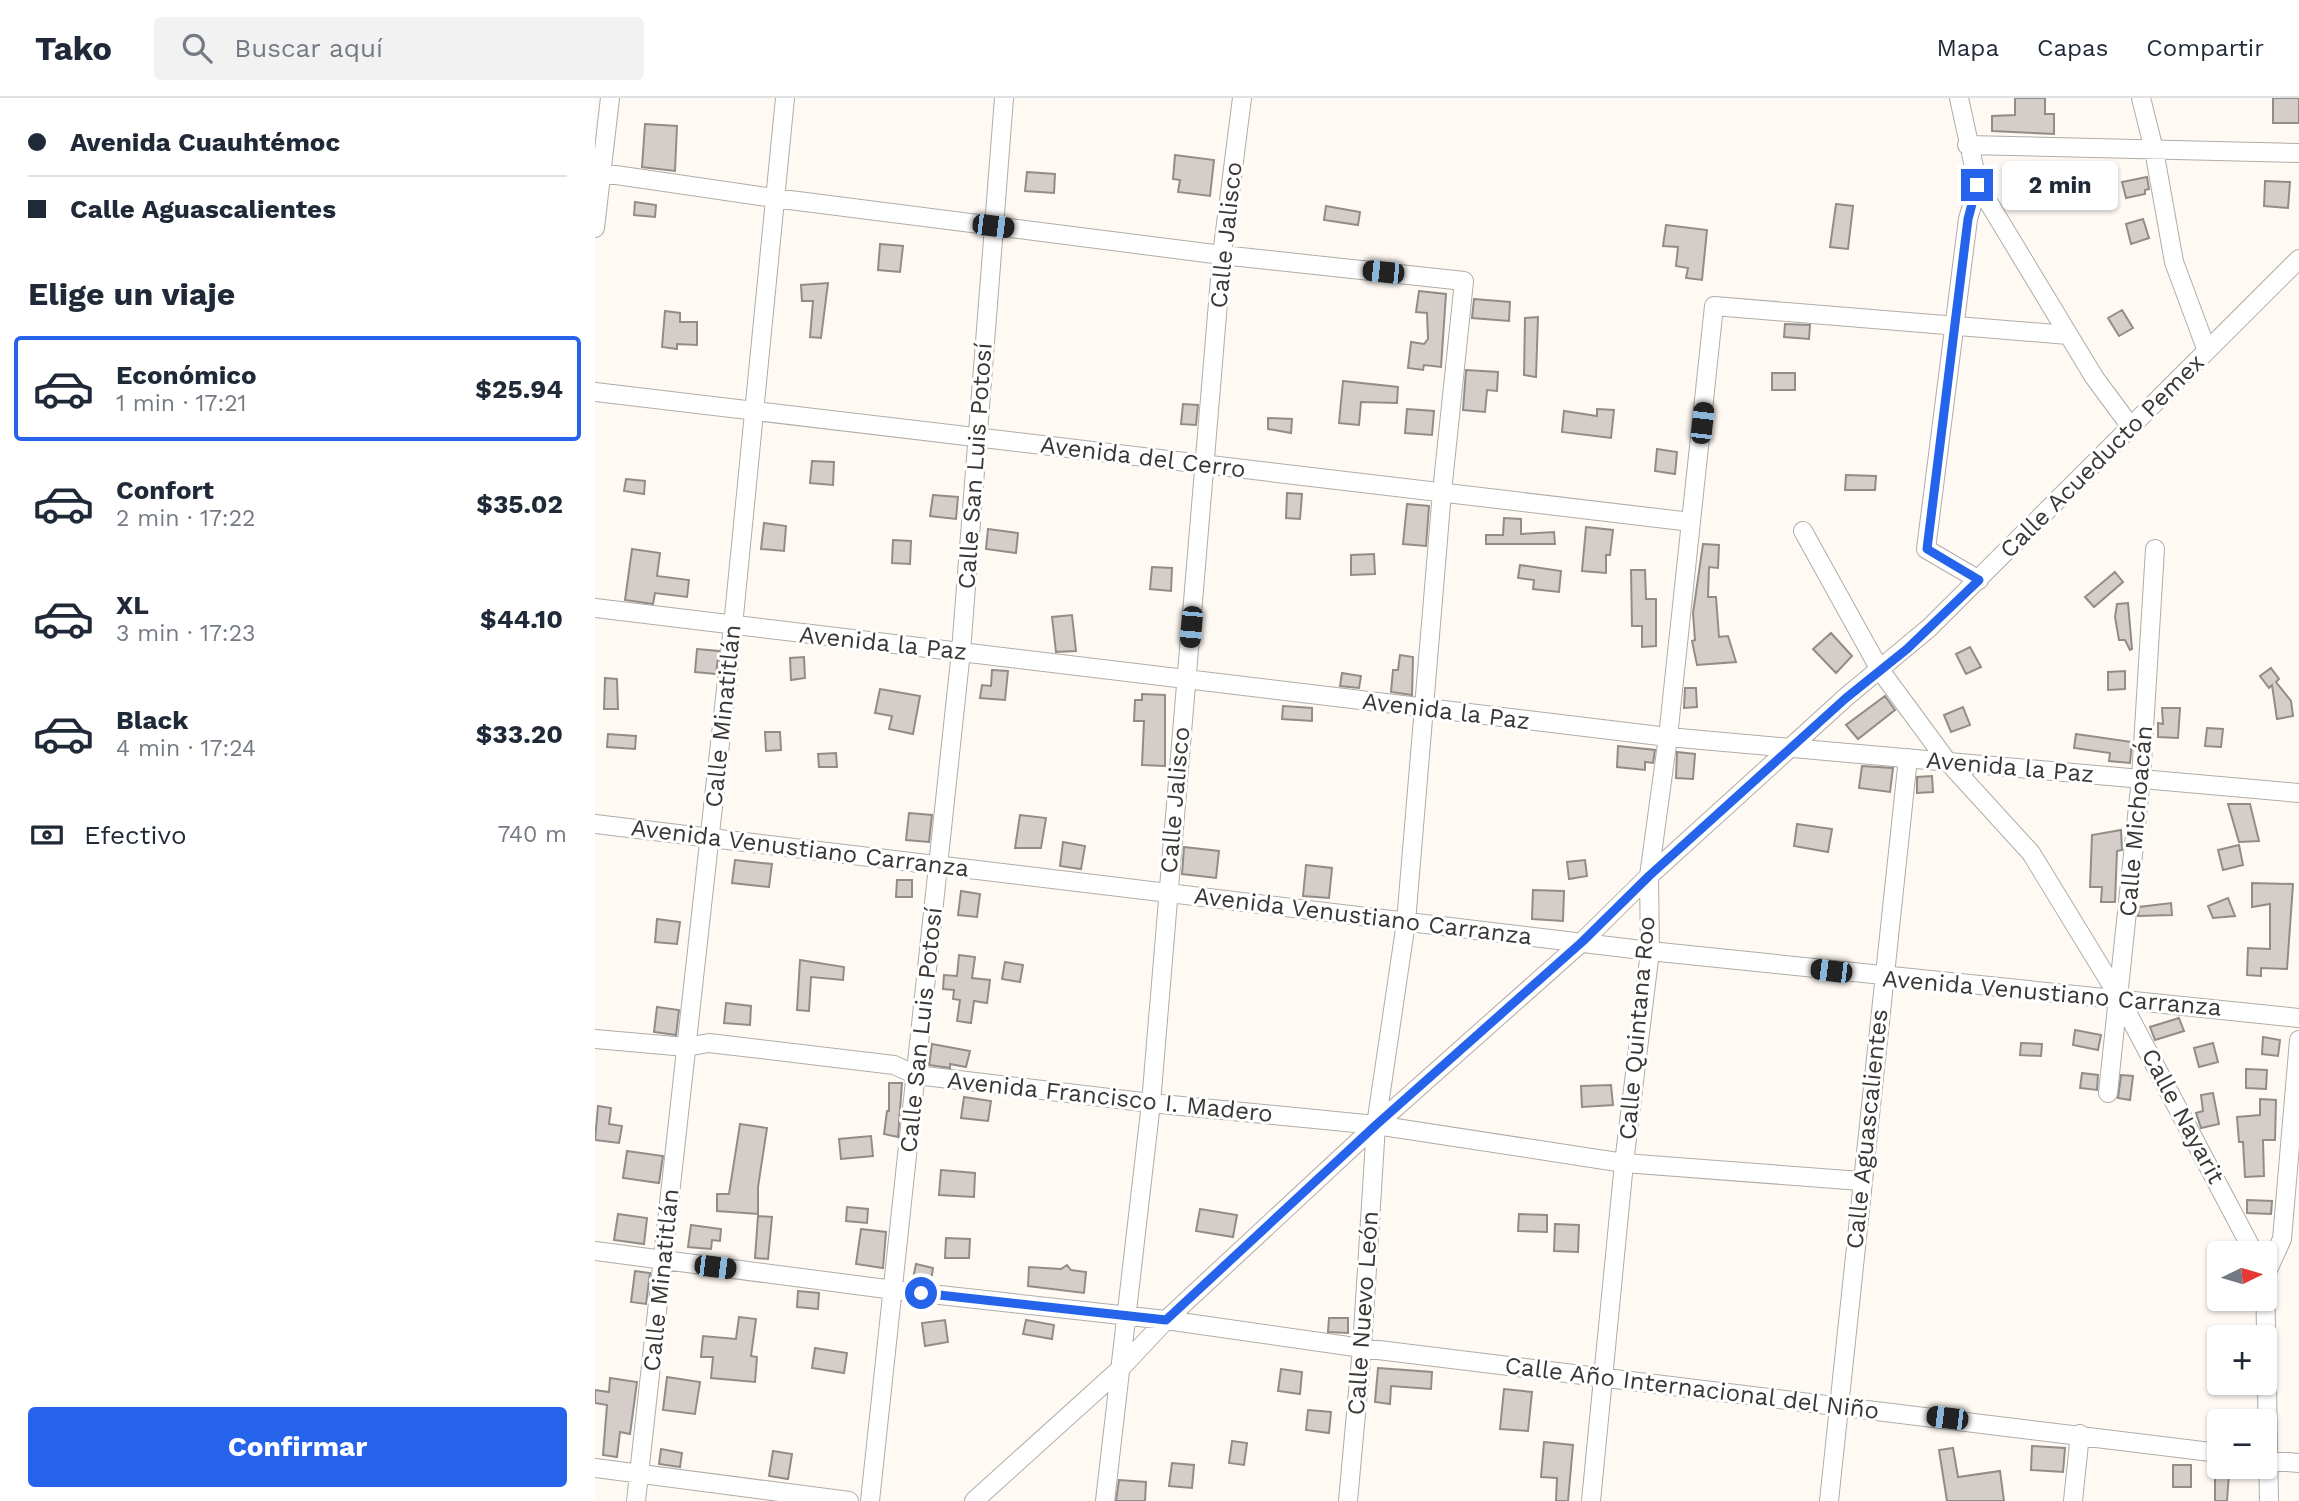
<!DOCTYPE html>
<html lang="es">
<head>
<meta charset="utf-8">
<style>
  body { margin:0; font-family:"Work Sans",sans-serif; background:#f2f2f3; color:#1f2937; height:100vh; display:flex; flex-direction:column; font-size:26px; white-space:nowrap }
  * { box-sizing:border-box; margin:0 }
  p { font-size:23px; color:#747a83 }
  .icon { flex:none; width:38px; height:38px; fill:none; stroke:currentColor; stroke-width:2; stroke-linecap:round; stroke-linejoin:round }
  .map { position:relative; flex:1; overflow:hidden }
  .sheet { display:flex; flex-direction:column; background:#fff; width:595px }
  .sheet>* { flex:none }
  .hud { display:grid; align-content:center; height:154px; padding:0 28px; background:#fff }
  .needle { width:46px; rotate:85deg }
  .tools { position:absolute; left:1612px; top:1143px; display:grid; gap:14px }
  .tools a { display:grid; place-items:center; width:70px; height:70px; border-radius:7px; background:#fff; box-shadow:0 2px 5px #0004; font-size:35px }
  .end { position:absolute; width:32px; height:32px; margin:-16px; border:9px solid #2563eb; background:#fff; box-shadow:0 0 0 4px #fff }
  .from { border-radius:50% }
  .bubble { position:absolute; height:49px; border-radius:7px; background:#fff; box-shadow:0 2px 5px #0004; font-size:23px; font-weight:700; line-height:49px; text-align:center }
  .car { position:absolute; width:21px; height:42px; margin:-21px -10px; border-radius:9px; box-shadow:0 0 5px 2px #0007; background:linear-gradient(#222 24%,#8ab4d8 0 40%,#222 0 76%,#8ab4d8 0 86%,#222 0) }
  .hud b { display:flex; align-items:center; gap:24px; height:66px; font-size:26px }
  .hud b+b { border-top:2px solid #e0e1e3 }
  .hud i { width:18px; height:18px; background:#1f2937 }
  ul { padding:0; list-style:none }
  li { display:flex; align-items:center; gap:21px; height:105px; margin:0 14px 10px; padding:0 14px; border:4px solid transparent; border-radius:7px }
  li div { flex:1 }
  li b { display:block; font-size:26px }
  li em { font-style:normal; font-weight:700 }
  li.active { border-color:#2563eb }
  li>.icon { width:63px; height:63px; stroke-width:1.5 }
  h2 { padding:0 28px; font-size:32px; line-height:84px }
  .pay { display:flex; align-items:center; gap:18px; height:77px; padding:0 28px; font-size:26px }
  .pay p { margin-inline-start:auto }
  .action { display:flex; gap:14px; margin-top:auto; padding:14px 28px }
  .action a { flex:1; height:80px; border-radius:7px; background:#2563eb; color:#fff; font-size:28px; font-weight:700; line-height:80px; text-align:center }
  header { display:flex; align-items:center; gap:42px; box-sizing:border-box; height:98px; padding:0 35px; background:#fff; border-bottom:2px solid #e0e1e3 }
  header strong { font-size:33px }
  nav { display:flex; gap:38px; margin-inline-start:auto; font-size:24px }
  .search { width:490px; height:63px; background:#f2f2f3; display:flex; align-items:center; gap:18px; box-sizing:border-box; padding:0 24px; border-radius:7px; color:#747a83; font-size:26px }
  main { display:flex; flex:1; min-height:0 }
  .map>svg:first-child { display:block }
  .building { fill:#d5cdca; stroke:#928c88; stroke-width:2 }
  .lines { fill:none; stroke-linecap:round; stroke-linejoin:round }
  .street-casing { stroke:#b1aca7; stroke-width:20 }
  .street { stroke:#fff; stroke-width:18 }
  .route { stroke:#2563eb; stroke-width:9 }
  .labels { text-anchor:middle; stroke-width:6; stroke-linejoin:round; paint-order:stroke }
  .street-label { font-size:24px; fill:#3a3835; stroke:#fff }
</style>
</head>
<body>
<header>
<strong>Tako</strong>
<div class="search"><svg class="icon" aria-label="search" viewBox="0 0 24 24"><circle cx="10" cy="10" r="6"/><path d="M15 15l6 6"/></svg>Buscar aquí</div>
<nav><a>Mapa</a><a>Capas</a><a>Compartir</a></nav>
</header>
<main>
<section class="sheet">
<div class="hud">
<b><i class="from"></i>Avenida Cuauhtémoc</b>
<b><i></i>Calle Aguascalientes</b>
</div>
<h2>Elige un viaje</h2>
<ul>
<li class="active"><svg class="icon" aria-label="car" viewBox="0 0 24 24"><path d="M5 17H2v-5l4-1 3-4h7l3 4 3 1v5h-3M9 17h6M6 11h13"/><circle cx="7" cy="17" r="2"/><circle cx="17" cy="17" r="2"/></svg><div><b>Económico</b><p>1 min · 17:21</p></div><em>$25.94</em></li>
<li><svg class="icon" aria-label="car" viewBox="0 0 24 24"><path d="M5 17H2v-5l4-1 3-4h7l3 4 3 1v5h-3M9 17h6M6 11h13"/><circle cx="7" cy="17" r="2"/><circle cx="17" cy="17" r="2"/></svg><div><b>Confort</b><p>2 min · 17:22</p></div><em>$35.02</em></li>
<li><svg class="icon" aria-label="car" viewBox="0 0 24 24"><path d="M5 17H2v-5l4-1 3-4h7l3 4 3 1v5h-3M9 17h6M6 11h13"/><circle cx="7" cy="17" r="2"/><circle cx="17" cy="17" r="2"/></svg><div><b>XL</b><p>3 min · 17:23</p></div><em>$44.10</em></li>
<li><svg class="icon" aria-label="car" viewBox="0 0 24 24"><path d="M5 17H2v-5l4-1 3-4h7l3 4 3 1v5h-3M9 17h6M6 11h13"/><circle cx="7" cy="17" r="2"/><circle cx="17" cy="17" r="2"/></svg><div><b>Black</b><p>4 min · 17:24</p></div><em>$33.20</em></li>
</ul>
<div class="pay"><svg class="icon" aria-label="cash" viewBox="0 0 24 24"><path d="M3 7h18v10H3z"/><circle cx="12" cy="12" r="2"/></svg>Efectivo<p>740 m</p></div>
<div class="action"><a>Confirmar</a></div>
</section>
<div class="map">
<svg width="1704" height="1403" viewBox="0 0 1704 1403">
  <rect width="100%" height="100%" fill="#fef9f3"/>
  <path class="building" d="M1420,0H1450V16H1459V36L1397,33V18L1420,17Z
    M1678,0H1704V25H1678Z
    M50,26L82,28L80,73L47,69Z
    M580,57L619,62L615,98L583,94L585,82L578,81Z
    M432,74L460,76L459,95L430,93Z
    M1552,79L1554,91L1550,92V96L1531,100L1527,84Z
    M1670,83L1695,84L1693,110L1669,108Z
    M40,104L61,107L60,119L39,117Z
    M1241,106L1258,108L1253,151L1235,149Z
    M731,108L765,114L763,127L729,122Z
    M1548,121L1554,140L1536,146L1531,126Z
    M1071,127L1112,132L1107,182L1091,180L1093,170L1081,168L1083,149L1068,148Z
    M285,146L308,148L305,174L283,172Z
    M233,185L226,240L215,239L218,203H207L206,187Z
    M824,193L851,196L846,269L829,267L828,272L813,270L816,244L829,246L833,241L832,215L821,214Z
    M879,201L915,204L914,223L877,220Z
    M1527,212L1538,230L1524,238L1513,220Z
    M70,213L85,215V224H102V247L82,246V251L67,249Z
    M943,219L941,279L929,277L930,220Z
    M1190,226L1215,227L1214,241L1189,239Z
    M871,272L903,274L902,293L892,292L890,314L868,312Z
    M1177,275H1200V292H1177Z
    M748,283L803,289L802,305L766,304L764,327L744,325Z
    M588,306L603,307L601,327L586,326Z
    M812,311L839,313L837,337L810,335Z
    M1002,311L1019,312L1016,340L967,334L969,313L1002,318Z
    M673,320L697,321L696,335L673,331Z
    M1062,351L1082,354L1080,376L1060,373Z
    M217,363L239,364L238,387L215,385Z
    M1251,377L1281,378L1280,392H1250Z
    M31,381L50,383L49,396L29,393Z
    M692,395L707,396L705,421L691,420Z
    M338,397L363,399L361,421L335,418Z
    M812,406L834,408L831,448L808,446Z
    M909,420L926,421V436L959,434L960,446H891V437H908Z
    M169,425L191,428L189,453L166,451Z
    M991,429L1018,432L1015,457H1011V475L987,473Z
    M393,431L423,435L421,455L391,451Z
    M298,442L316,443L315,466L297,465Z
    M1108,446L1124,447L1123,470L1114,469L1113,499H1121L1124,539L1133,538L1141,564L1102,567L1097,543L1100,542L1098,515Z
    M37,451L65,455L62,478L94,482L92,499L60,495L58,506L30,502Z
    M779,456L780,476L756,477V457Z
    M925,467L966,473L964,494L938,491L939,482L923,480Z
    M557,469L577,470L576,493L555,491Z
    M1036,472H1050L1051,501H1061V548L1047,549V528H1037Z
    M1520,474L1528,484L1499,509L1490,499Z
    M1533,505L1537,551L1535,552L1530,542H1524L1520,519L1522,506Z
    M477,517L481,553L461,554L457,519Z
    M1236,535L1257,558L1241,575L1218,551Z
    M1375,549L1386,569L1371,576L1361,556Z
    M102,551L124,553L121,576L100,574Z
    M805,557L818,559L817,597L796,594L798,572H803Z
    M209,559L210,580L196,582L195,560Z
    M1676,570L1684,581L1681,584L1696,603L1698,618L1682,621L1677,587L1674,590L1665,578Z
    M397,572L413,573L410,602L385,600L387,587L396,588Z
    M1530,573V591L1513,592V574Z
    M747,575L766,578L764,590L745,588Z
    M10,580L22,581L23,611H9Z
    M1090,590H1101L1102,609L1089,610Z
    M285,591L325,598L318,636L294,631L297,618L280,615Z
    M547,596L570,597V668L547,667L549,623H539L540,602H547Z
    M1290,598L1300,612L1263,641L1251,627Z
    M688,608L717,610V623L687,621Z
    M1368,609L1375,627L1356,634L1349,617Z
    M1567,610H1585L1583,640L1563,639V625L1568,626Z
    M1612,630L1628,631L1626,649L1610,648Z
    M170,634H185L186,652L171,653Z
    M13,636L41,638L40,651L12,649Z
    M1481,636L1537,644L1535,665L1514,663L1515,655L1479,650Z
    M1023,648L1060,652L1058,665L1050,664V672L1022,669Z
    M1082,654L1100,656L1098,681L1081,680Z
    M241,655L242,669H224L223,656Z
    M1267,668L1298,670L1295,694L1264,690Z
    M1337,678L1338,694L1322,695V679Z
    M1633,706H1655L1664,743L1644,744Z
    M314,715L337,717L334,744L311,742Z
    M425,717L451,720L446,750H420Z
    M1202,726L1237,731L1233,754L1199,748Z
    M1526,732L1527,752L1522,753L1520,804H1506L1507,789H1495L1497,737Z
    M468,744L490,748L486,771L465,768Z
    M1644,747L1648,767L1628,772L1623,752Z
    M589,749L624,753L621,780L587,776Z
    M140,762L177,766L174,789L137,785Z
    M990,762L992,778L974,781L972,764Z
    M711,767L737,770L734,800L708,798Z
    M302,782H317V799H301Z
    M1657,785L1698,786L1692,871L1666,870V878L1652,877L1653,850L1675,851V806L1657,809Z
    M938,792L969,793L968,823L937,821Z
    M366,793L385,796L382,819L363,817Z
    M1633,800L1640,818L1618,820L1613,808Z
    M1576,805L1577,817L1543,818L1544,809Z
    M62,821L85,824L82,846L60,844Z
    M364,857L380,859L377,880L395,882L392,905L379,903L376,925L362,923L365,902L358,901L359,892L348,891L349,877L362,878Z
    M205,862L249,869L248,882L216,879L214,913L202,912Z
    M410,864L428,867L425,884L407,881Z
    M131,905L156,908L155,927L129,925Z
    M62,909L84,912L81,937L59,934Z
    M1584,920L1589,933L1560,942L1555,929Z
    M1480,932L1506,937L1503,952L1478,947Z
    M1668,939L1685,942L1683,958L1667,956Z
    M1426,945L1447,946L1446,958L1425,957Z
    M1618,945L1623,964L1604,969L1599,950Z
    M337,946L375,953L371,969L355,966V970L334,967Z
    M1651,971L1672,972L1671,991L1651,990Z
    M1487,975L1503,977L1502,992L1485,990Z
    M1526,977L1538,978L1535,1002L1523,1000Z
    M294,985H307L303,1039L289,1036L292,1013H294Z
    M1016,987L1018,1007L987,1009L986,988Z
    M1618,995L1624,1026L1606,1030L1601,1015L1608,1013L1606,997Z
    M369,999L396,1003L393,1023L366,1020Z
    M1665,1001L1681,1002L1680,1042H1668L1669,1078L1650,1079L1648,1044H1644L1642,1019L1665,1017Z
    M3,1008L16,1010L14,1026L27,1028L24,1045L0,1042Z
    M145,1026L172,1030L163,1089V1116L122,1113V1096H134Z
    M276,1038L278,1058L246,1061L244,1041Z
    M32,1053L68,1058L64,1085L28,1080Z
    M346,1072L380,1075L379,1099L344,1097Z
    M1652,1102L1677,1103L1676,1116L1652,1115Z
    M252,1109L273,1111L272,1125L251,1123Z
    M605,1111L642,1117L638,1139L601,1133Z
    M23,1116L52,1120L49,1146L19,1142Z
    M924,1116L952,1117V1134L923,1133Z
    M163,1118L177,1119L173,1161L160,1160Z
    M960,1126L984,1127L983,1154L959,1153Z
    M96,1127L126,1131L125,1143L117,1142L116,1151L93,1149Z
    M266,1131L291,1134L288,1170L261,1166Z
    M351,1140L375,1141L374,1160H350Z
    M321,1166L338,1170L336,1183L318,1180Z
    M472,1167L476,1172L491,1174L489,1195L433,1188L434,1169L466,1171Z
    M40,1173L55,1175L51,1206L36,1204Z
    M203,1193L224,1195L223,1211L202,1209Z
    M144,1219L161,1221L156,1258L162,1259L160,1284L116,1280L118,1259H106L108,1238L141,1241Z
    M734,1220H753V1235L733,1234Z
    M350,1222L353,1244L330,1248L327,1225Z
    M431,1222L459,1227L457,1241L428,1236Z
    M220,1250L252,1255L249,1275L217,1270Z
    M783,1270L837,1274L836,1291L796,1288L795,1306L780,1304Z
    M686,1271L707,1274L705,1296L683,1293Z
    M72,1279L105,1284L100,1316L68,1312Z
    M15,1280L42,1284L35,1336L25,1334L22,1359L8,1357L12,1307L0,1305V1292L14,1294Z
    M909,1291L937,1294L933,1333L905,1331Z
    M713,1312L736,1314L734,1335L711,1332Z
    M637,1343L652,1345L649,1367L634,1365Z
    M949,1344L978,1347L973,1403H961L962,1380L946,1379Z
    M1437,1348L1470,1350L1468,1374L1436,1372Z
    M1358,1350L1363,1379L1405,1373L1409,1403H1352L1344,1352Z
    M66,1351L87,1355L85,1369L64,1366Z
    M178,1353L197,1356L193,1381L174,1378Z
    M577,1365L599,1367L597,1390L574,1388Z
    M1578,1367H1596V1389H1578Z
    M1620,1375L1634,1376L1632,1403H1620Z
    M524,1382L551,1384L550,1403H521Z"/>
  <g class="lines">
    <defs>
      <path id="street" d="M1364,0L1383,87L1499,279L1536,329
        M1546,0L1559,52L1579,164L1612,253
        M1372,47L1704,55
        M0,74L179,100L627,157L869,183L847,394L811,824L781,1027L767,1250L753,1403
        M1383,87L1373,121L1331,451L1384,482
        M0,130L15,0
        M0,294L1096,424
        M1208,433L1285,572L1352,663L1436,755L1524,899L1659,1155
        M0,510L1073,639L1704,695
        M0,726L1055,853L1704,920
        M0,941L91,949L114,945L299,967L321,977L556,1005L781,1027L1029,1065L1266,1083
        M1513,995L1546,680L1560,451
        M0,1153L299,1192L571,1222L767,1250L1624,1355
        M1670,1177L1674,1403
        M1670,1178L1687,1141L1704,942
        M1670,1362L1704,1365
        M0,1370L254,1403
        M41,1403L138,528L190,0
        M275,1403L366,553L409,0
        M379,1403L524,1272L571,1222L781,1027L987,844L1054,778L1251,599L1334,530L1704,161
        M510,1403L556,1005L627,157L647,0
        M996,1403L1029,1065L1055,853L1054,778L1073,639L1119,208L1473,237
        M1234,1403L1313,660
        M1478,1403L1485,1336"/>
    </defs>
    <use href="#street" class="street-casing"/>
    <use href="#street" class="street"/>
  </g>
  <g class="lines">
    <path class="route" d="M326,1195L571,1222L781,1027L987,844L1054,778L1251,600L1312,551L1384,482L1332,451L1373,121L1382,87"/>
  </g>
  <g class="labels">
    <g class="street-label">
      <text transform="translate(631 137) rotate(-84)" y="8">Calle Jalisco</text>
      <text transform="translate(1507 358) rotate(-45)" y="8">Calle Acueducto Pemex</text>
      <text transform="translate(548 359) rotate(7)" y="8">Avenida del Cerro</text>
      <text transform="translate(380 368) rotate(-86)" y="8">Calle San Luis Potosí</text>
      <text transform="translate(288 545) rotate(6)" y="8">Avenida la Paz</text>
      <text transform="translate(851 613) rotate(7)" y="8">Avenida la Paz</text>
      <text transform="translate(128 618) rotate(-84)" y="8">Calle Minatitlán</text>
      <text transform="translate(1415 669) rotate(5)" y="8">Avenida la Paz</text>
      <text transform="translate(580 702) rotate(-85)" y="8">Calle Jalisco</text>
      <text transform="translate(1541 723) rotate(-85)" y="8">Calle Michoacán</text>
      <text transform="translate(205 750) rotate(7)" y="8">Avenida Venustiano Carranza</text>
      <text transform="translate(768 818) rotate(7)" y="8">Avenida Venustiano Carranza</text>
      <text transform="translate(1457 895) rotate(5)" y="8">Avenida Venustiano Carranza</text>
      <text transform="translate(1042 930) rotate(-85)" y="8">Calle Quintana Roo</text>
      <text transform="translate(326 932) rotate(-84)" y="8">Calle San Luis Potosí</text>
      <text transform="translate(515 999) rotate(6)" y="8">Avenida Francisco I. Madero</text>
      <text transform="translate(1588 1018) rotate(62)" y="8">Calle Nayarit</text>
      <text transform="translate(1272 1031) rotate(-84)" y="8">Calle Aguascalientes</text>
      <text transform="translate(66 1182) rotate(-84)" y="8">Calle Minatitlán</text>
      <text transform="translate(768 1215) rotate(-86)" y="8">Calle Nuevo León</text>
      <text transform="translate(1097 1290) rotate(7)" y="8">Calle Año Internacional del Niño</text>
    </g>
  </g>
</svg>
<div class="tools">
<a><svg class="needle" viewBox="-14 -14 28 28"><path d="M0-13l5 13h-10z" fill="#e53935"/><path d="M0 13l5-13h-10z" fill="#747a83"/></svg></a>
<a>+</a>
<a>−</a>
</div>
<i class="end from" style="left:326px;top:1195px"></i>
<i class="end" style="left:1382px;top:87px"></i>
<div class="bubble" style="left:1407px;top:63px;width:116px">2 min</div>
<i class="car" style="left:398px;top:128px;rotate:97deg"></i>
<i class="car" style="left:788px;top:174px;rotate:276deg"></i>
<i class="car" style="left:1107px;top:325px;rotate:6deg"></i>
<i class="car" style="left:596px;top:529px;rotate:185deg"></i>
<i class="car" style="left:1236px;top:873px;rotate:277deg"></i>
<i class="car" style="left:120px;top:1169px;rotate:97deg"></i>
<i class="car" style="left:1352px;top:1320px;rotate:277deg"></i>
</div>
</main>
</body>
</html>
